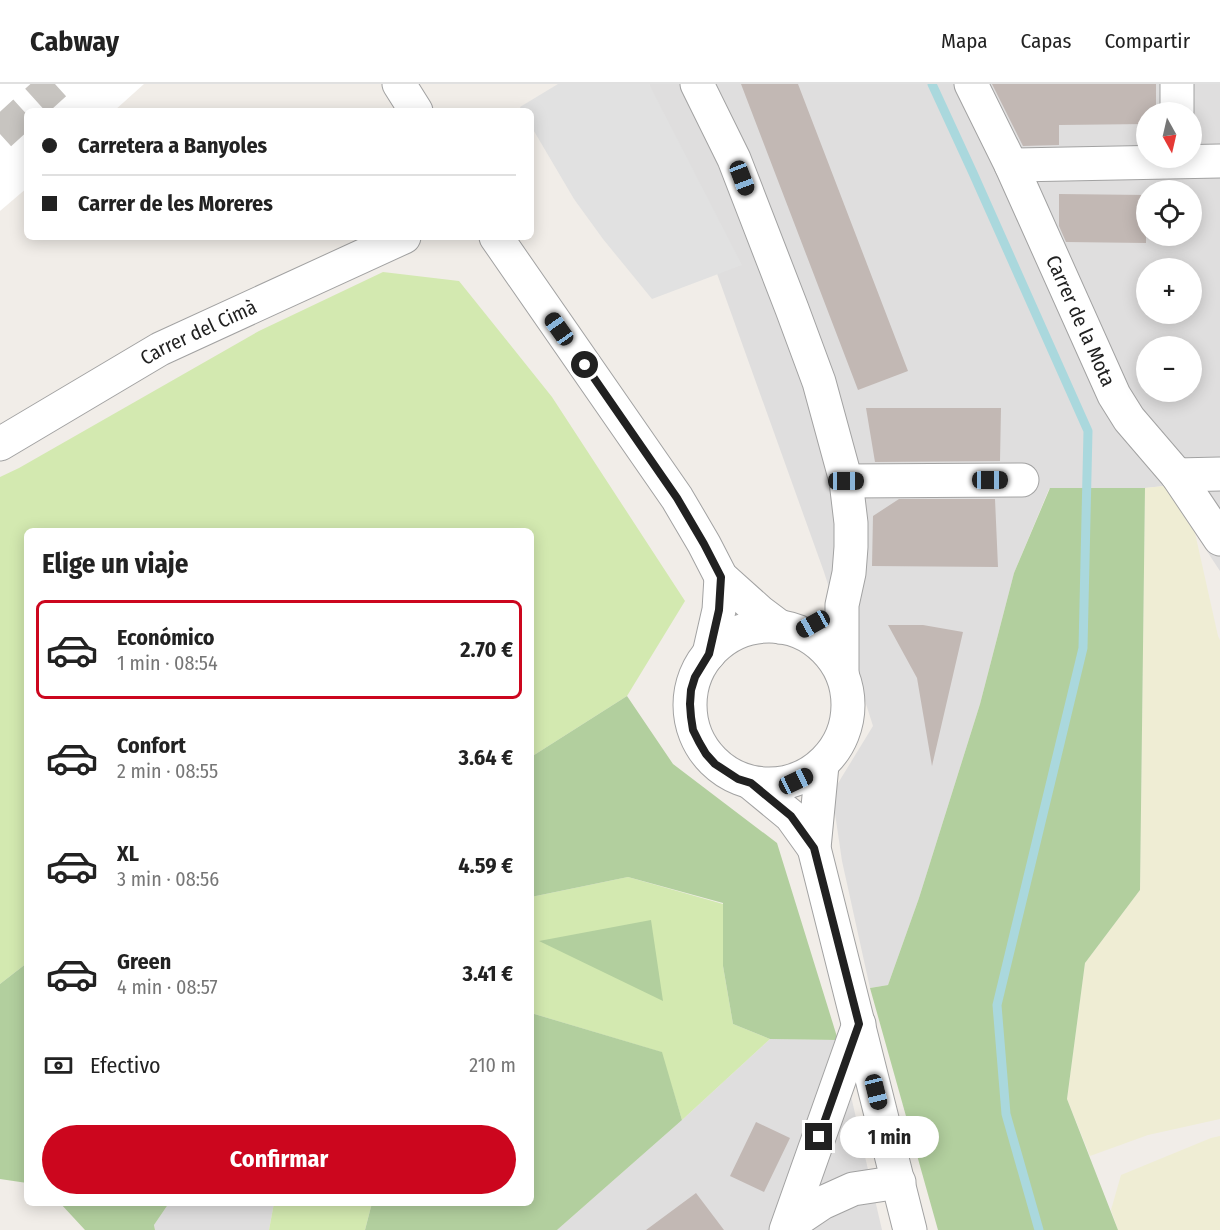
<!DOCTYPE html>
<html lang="es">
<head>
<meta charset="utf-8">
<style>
  body { margin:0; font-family:"Fira Sans Condensed",sans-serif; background:#f6f6f6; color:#222; height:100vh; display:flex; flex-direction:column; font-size:22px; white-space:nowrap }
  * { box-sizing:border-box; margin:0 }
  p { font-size:20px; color:#767676 }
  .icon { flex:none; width:33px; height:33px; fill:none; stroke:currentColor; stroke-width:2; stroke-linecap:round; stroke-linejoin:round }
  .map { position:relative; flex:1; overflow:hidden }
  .drawer { position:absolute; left:24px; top:444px; width:510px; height:678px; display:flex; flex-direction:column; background:#fff; border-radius:9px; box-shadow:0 3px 15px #0003 }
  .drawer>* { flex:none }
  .hud { position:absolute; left:24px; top:24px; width:510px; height:132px; border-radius:9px; box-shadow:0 3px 15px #0003; display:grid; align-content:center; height:132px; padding:0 18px; background:#fff }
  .needle { width:39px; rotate:172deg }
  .buttons { position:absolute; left:1136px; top:18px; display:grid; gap:12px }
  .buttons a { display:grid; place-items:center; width:66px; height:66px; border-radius:50%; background:#fff; box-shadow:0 3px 15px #0003; font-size:30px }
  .end { position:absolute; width:27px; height:27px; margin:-14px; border:8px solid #212121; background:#fff; box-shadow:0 0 0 3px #fff }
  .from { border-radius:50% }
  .bubble { position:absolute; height:42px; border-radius:21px; background:#fff; box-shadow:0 3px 15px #0003; font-size:20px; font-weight:700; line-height:42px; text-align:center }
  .car { position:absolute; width:18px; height:36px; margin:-18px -9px; border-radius:8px; box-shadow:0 0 4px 2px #0007; background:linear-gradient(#222 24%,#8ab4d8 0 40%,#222 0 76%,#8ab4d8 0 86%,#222 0) }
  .hud b { display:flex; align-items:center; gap:21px; height:57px; font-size:22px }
  .hud b+b { border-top:2px solid #e0e0e0 }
  .hud i { width:15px; height:15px; background:#222 }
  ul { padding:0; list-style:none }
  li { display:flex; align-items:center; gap:18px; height:99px; margin:0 12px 9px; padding:0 6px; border:3px solid transparent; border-radius:9px }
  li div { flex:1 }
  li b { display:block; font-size:22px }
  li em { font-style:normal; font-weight:700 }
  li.current { border-color:#cc061e }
  li>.icon { width:54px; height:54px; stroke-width:1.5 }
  h2 { padding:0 18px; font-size:27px; line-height:72px }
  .pay { display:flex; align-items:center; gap:15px; height:66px; padding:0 18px; font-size:22px }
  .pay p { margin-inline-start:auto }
  .primary-button { display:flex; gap:12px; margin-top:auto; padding:12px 18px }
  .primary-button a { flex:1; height:69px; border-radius:36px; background:#cc061e; color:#fff; font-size:24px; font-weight:700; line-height:69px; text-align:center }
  header { display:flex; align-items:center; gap:36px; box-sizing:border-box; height:84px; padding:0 30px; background:#fff; border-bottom:2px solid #e0e0e0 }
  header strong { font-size:28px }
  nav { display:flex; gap:33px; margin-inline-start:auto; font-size:21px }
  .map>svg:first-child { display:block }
  .residential { fill:#dfdede; fill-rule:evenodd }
  .farmland { fill:#efedd4 }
  .grass { fill:#d3e9b0 }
  .forest { fill:#b2cf9e }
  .parking { fill:#e1e1e1 }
  .pier { fill:#fff }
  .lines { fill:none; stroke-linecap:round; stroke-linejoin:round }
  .stream { stroke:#aad8dd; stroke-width:9 }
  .building { fill:#c2b8b4 }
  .highway-tunnel { stroke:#c7c4c0; stroke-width:33; stroke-dasharray:33 16; stroke-linecap:butt }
  .minor-casing { stroke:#a2a2a2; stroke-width:35 }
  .minor { stroke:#fff; stroke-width:33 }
  .route { stroke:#212121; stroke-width:8 }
  .labels { text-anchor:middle; stroke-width:6; stroke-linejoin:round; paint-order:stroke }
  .street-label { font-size:20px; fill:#212121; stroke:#fff }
</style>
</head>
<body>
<header>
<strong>Cabway</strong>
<nav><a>Mapa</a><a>Capas</a><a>Compartir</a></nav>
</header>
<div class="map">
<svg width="1220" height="1146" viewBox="0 0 1220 1146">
  <rect width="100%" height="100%" fill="#f1ede8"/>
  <path class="residential" d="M649,0H1220V487L1164,402L1145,404L1049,405L1014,489L980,620L919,814L888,901L870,904L842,777L832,709L873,642L824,488ZM1146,28H1191V74H1146ZM1146,106H1191V152H1146ZM1146,184H1191V230H1146ZM1146,262H1191V308H1146Z
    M770,955L838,956L882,1146H557L682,1036Z
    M169,1119H274L269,1146H155L154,1141Z"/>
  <path class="farmland" d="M1164,402L1195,449L1218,552L1220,556V1035L1148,1051L1090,1072L1067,1015L1085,879L1140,806L1145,404Z
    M1220,1052V1146H1118L1111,1126L1121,1091L1211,1054Z"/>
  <path class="grass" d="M383,188L459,197L552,313L685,517L627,612L531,673V447H27V879L0,900V393L19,384L259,247Z
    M628,793L723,820V882L733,940L770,955L682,1036L661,968L531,929V813Z
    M274,1119H372L365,1146H269Z"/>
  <path class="forest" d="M1050,404H1145L1140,806L1085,879L1067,1015L1118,1146H938L870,904L888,901L919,814L980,620L1014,489Z
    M627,612L673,680L777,759L838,956L770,955L733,940L723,882V819L628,793L531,813V673Z
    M651,836L663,917L539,857Z
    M27,879V1099L0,1095V900Z
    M531,929L662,968L682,1036L557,1146H365L372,1119H531Z
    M60,1119H169L154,1141L155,1146H85Z"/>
  <path class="parking" d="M558,0H649L742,181L652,215L603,155L574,115L531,42V27H522L520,23Z"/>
  <path class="pier" d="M0,0H144L114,27H27V104L0,127Z"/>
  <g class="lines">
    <path class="stream" d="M932,0L973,89L1088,347L1083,564L997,921L1006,1030L1039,1146"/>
  </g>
  <path class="building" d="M741,0H798L908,287L858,306Z
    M992,0H1156V28H1146V40L1059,41V61L1023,62Z
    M1059,110L1146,111V159L1066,158L1059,142Z
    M866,324H1001L1000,377L875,378Z
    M899,415H995L998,483L872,482L873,432Z
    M888,541H923L963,548L932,682L917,594Z
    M756,1038L790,1054L764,1108L730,1092Z
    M696,1109L724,1146H646Z"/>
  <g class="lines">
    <path class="highway-tunnel" d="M0,50L55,0"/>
    <defs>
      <g id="minor">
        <path d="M399,0L416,27"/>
        <path d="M697,0L734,75L792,225L819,298L846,397L851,439V463L849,489L842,521V589"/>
        <path id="s1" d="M971,0L1011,81L1114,311L1129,335L1177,391L1220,455"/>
        <path d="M1177,0V28"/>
        <path d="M1011,81L1220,77"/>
        <path d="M496,153L677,414L704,460L721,493L760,528L780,543"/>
        <path id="s2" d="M0,360L160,265L404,153"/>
        <path d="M1177,391L1220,390"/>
        <path d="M846,397L1022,396"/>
        <circle cx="769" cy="621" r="79"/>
        <path d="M709,570L719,526L721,493"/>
        <path d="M822,681L814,764L910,1146"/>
        <path d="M751,699L791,732L814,764"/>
        <path d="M788,1142L822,1119L853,1105L899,1098"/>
        <path d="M786,1146L859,940"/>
      </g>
    </defs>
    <use href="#minor" class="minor-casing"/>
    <use href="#minor" class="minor"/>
  </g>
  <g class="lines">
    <path class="route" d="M585,281L677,414L704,460L721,493L719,526L709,570L695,593L691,606L690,620L691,633L693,646L699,658L706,670L715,680L738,695L751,699L791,732L814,764L859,940L819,1053"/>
  </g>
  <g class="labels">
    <g class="street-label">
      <text dy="7" stroke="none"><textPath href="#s1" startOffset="261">Carrer de la Mota</textPath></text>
      <text dy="7" stroke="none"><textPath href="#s2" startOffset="228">Carrer del Cimà</textPath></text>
    </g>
  </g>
</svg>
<div class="buttons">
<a><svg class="needle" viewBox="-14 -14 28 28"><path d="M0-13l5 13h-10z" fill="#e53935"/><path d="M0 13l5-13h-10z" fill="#767676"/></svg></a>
<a><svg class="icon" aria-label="locate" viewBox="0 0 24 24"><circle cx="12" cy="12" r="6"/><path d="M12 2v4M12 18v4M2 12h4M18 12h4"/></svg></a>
<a>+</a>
<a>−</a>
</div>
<i class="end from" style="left:585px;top:281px"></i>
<i class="end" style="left:819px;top:1053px"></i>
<div class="bubble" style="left:840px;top:1032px;width:99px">1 min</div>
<i class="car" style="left:742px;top:94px;rotate:159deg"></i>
<i class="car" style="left:559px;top:245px;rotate:325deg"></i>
<i class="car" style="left:990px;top:396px;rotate:90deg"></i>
<i class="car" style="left:846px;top:397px;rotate:90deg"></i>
<i class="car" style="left:813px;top:540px;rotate:241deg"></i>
<i class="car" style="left:796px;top:697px;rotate:65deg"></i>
<i class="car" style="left:876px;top:1008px;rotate:166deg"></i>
<div class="hud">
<b><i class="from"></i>Carretera a Banyoles</b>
<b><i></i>Carrer de les Moreres</b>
</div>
<section class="drawer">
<h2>Elige un viaje</h2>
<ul>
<li class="current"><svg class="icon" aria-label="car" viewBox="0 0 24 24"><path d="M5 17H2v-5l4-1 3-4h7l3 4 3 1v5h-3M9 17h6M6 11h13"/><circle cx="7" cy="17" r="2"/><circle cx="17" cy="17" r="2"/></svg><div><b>Económico</b><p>1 min · 08:54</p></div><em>2.70 €</em></li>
<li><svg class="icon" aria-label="car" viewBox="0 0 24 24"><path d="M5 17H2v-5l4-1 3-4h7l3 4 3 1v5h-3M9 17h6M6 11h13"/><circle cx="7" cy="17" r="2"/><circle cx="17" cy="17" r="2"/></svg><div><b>Confort</b><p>2 min · 08:55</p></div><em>3.64 €</em></li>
<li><svg class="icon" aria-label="car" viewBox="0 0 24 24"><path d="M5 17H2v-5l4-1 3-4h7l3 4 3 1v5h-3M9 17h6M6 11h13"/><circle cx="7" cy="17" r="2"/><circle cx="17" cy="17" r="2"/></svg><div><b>XL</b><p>3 min · 08:56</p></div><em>4.59 €</em></li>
<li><svg class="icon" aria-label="car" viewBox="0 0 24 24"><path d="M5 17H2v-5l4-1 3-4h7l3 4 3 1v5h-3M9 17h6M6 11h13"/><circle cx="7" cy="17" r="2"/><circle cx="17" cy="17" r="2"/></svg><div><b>Green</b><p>4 min · 08:57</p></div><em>3.41 €</em></li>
</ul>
<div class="pay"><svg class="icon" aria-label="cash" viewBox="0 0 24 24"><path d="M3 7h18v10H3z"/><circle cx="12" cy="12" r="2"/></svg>Efectivo<p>210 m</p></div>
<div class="primary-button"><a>Confirmar</a></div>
</section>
</div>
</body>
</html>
